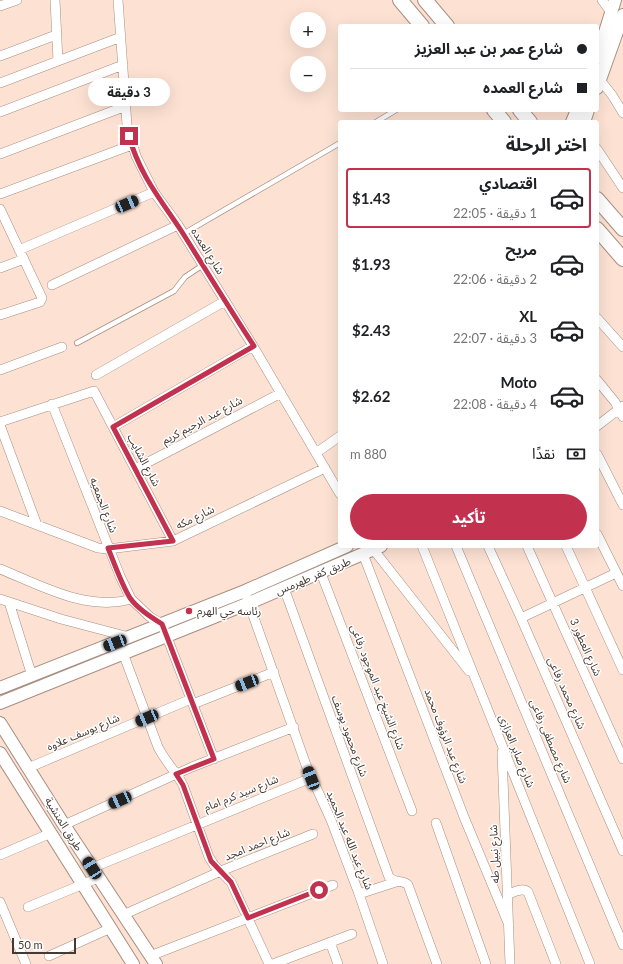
<!DOCTYPE html>
<html lang="ar">
<head>
<meta charset="utf-8">
<style>
  body { margin:0; font-family:Lato,"Noto Sans Arabic",sans-serif; background:#f6f6f6; color:#202124; direction:rtl; height:100vh; display:flex; flex-direction:column; font-size:15px; white-space:nowrap }
  * { box-sizing:border-box; margin:0 }
  p { font-size:13px; color:#757577 }
  .icon { flex:none; width:22px; height:22px; fill:none; stroke:currentColor; stroke-width:2; stroke-linecap:round; stroke-linejoin:round }
  .map { position:relative; flex:1; overflow:hidden; direction:ltr }
  .side { position:absolute; left:338px; top:120px; width:261px; height:428px; display:flex; flex-direction:column; background:#fff; border-radius:4px; box-shadow:0 4px 16px #0002; direction:rtl }
  .side>* { flex:none }
  .top-card { position:absolute; left:338px; top:24px; width:261px; height:88px; border-radius:4px; box-shadow:0 4px 16px #0002; direction:rtl; display:grid; align-content:center; height:88px; padding:0 12px; background:#fff }
  .controls { position:absolute; left:290px; top:12px; display:grid; gap:8px }
  .controls a { display:grid; place-items:center; width:36px; height:36px; border-radius:50%; background:#fff; box-shadow:0 4px 16px #0002; font-size:20px }
  .scale { position:absolute; left:12px; bottom:10px; width:64px; box-sizing:border-box; padding-left:4px; border:2px solid #443933; border-top:0; font-size:11px; line-height:14px; white-space:nowrap; color:#443933; -webkit-text-stroke:3px #fff; paint-order:stroke }
  .end { position:absolute; width:18px; height:18px; margin:-9px; border:5px solid #c2314d; background:#fff; box-shadow:0 0 0 2px #fff }
  .from { border-radius:50% }
  .bubble { position:absolute; height:28px; border-radius:14px; background:#fff; box-shadow:0 4px 16px #0002; font-size:13px; font-weight:700; line-height:28px; text-align:center; direction:rtl }
  .car { position:absolute; width:12px; height:24px; margin:-12px -6px; border-radius:5px; box-shadow:0 0 3px 1px #0007; background:linear-gradient(#222 24%,#8ab4d8 0 40%,#222 0 76%,#8ab4d8 0 86%,#222 0) }
  .top-card b { display:flex; align-items:center; gap:14px; height:38px; font-size:15px }
  .top-card b+b { border-top:1px solid #e0e0e0 }
  .top-card i { width:10px; height:10px; background:#202124 }
  ul { padding:0; list-style:none }
  li { display:flex; align-items:center; gap:12px; height:60px; margin:0 8px 6px; padding:0 4px; border:2px solid transparent; border-radius:4px }
  li div { flex:1 }
  li b { display:block; font-size:15px }
  li em { font-style:normal; font-weight:700 }
  li.selected { border-color:#c2314d }
  li>.icon { width:36px; height:36px; stroke-width:1.5 }
  h2 { padding:0 12px; font-size:18px; line-height:48px }
  .pay { display:flex; align-items:center; gap:10px; height:44px; padding:0 12px; font-size:15px }
  .pay p { margin-inline-start:auto }
  .action { display:flex; gap:8px; margin-top:auto; padding:8px 12px }
  .action a { flex:1; height:46px; border-radius:24px; background:#c2314d; color:#fff; font-size:16px; font-weight:700; line-height:46px; text-align:center }
  .map>svg:first-child { display:block }
  .lines { fill:none; stroke-linecap:round; stroke-linejoin:round }
  .lane-casing { stroke:#a88f81; stroke-width:6 }
  .street-casing { stroke:#a88f81; stroke-width:10 }
  .secondary-casing { stroke:#a88f81; stroke-width:14 }
  .primary-casing { stroke:#a88f81; stroke-width:16 }
  .lane { stroke:#fff; stroke-width:4.5 }
  .street { stroke:#fff; stroke-width:9 }
  .secondary { stroke:#fff; stroke-width:12 }
  .primary { stroke:#fff; stroke-width:14 }
  .route { stroke:#c2314d; stroke-width:5 }
  .poi-dot { fill:#c2314d; stroke:#fff; stroke-width:1.5 }
  .labels { text-anchor:middle; stroke-width:3; stroke-linejoin:round; paint-order:stroke }
  .street-label { font-size:11px; fill:#443933; stroke:#fff }
  .poi-label { font-size:11px; fill:#443933; stroke:#fff; text-anchor:start }
</style>
</head>
<body>
<div class="map">
<svg width="623" height="964" viewBox="0 0 623 964">
  <rect width="100%" height="100%" fill="#fde2d3"/>
  <g class="lines">
    <defs>
      <path id="lane" d="M376,122L396,110
        M183,234L340,143
        M77,343L174,291L185,277L203,265"/>
      <path id="street" d="M55,0L58,61
        M118,0L127,125L136,156L154,192L178,225L253,346L340,494
        M602,0L613,15
        M0,6L17,0
        M0,56L56,35
        M597,76L612,95L623,113
        M0,83L121,37
        M0,112L123,65
        M597,149L623,188
        M0,154L126,106
        M0,194L132,145
        M0,209L42,298L40,302L0,315
        M19,250L154,192
        M0,268L24,259
        M52,285L178,225
        M597,318L623,347
        M0,370L62,347
        M96,375L225,301
        M597,380L615,402L623,417
        M52,404L120,576L131,599L150,617L162,624L214,759
        M0,422L94,391L173,541
        M0,425L37,525
        M597,426L623,406
        M113,427L253,346
        M316,453L340,436
        M597,454L623,505
        M135,469L281,393
        M0,511L98,548L108,549L173,541L325,468
        M597,534L623,586
        M422,546L590,964
        M456,546L623,945
        M488,546L521,618L623,851
        M527,546L623,759
        M566,546L623,670
        M373,549L469,671
        M363,554L464,817L509,925
        M0,569C40,585 87,612 131,599
        M321,573L412,811
        M284,588L389,877C395,884 403,879 408,885L437,964
        M247,598L306,765L331,820L359,894L383,964
        M0,599L61,619L129,637
        M9,602L32,676
        M521,618L616,573
        M123,653L158,747C165,761 176,772 183,785L209,857L214,865L231,882L269,964
        M193,704L274,672
        M502,752L510,964
        M28,768L191,699
        M436,823L486,964
        M64,825L192,767L294,727
        M0,855L51,833
        M92,868L311,778
        M359,894L396,882
        M507,895C514,892 522,887 528,892L556,964
        M0,902L26,964
        M28,907L98,878
        M123,915L221,871L313,834
        M330,942L338,964
        M49,956L111,928
        M150,956L333,885
        M273,964L352,934"/>
      <path id="secondary" d="M597,58L615,0
        M597,88L623,15
        M572,122L577,110
        M584,122L588,110
        M0,688L245,591L347,546
        M0,703L249,603L381,546
        M0,723L64,825L156,964
        M0,753L133,964"/>
      <path id="primary" d="M400,0L422,26
        M425,0L447,26
        M494,110L504,122
        M520,110L530,122
        M597,199L623,229
        M597,229L623,259"/>
    </defs>
    <use href="#lane" class="lane-casing"/>
    <use href="#street" class="street-casing"/>
    <use href="#secondary" class="secondary-casing"/>
    <use href="#primary" class="primary-casing"/>
    <use href="#lane" class="lane"/>
    <use href="#street" class="street"/>
    <use href="#secondary" class="secondary"/>
    <use href="#primary" class="primary"/>
  </g>
  <g class="lines">
    <path class="route" d="M129,136C139,174 161,200 182,232C206,270 229,308 254,346L113,427L173,541L108,548C115,565 121,583 130,598C138,609 151,617 162,624L214,759L176,774L183,785L211,861L231,882L248,918L319,890"/>
  </g>
  <circle class="poi-dot" cx="189" cy="611" r="4"/>
  <g class="labels">
    <g class="street-label">
      <text transform="translate(208 251) rotate(58)" y="4">شارع العمده</text>
      <text transform="translate(202 420) rotate(-28)" y="4">شارع عبد الرحيم كريم</text>
      <text transform="translate(144 460) rotate(62)" y="4">شارع الشايب</text>
      <text transform="translate(104 505) rotate(69)" y="4">شارع الجمعيه</text>
      <text transform="translate(195 517) rotate(-26)" y="4">شارع مكه</text>
      <text transform="translate(313 576) rotate(-23)" y="4">طريق كفر طهرمس</text>
      <text transform="translate(586 647) rotate(66)" y="4">شارع العطور 3</text>
      <text transform="translate(378 687) rotate(69)" y="4">شارع الشيخ عبد الموجود رفاعى</text>
      <text transform="translate(567 693) rotate(66)" y="4">شارع محمد رفاعى</text>
      <text transform="translate(83 732) rotate(-23)" y="4">شارع يوسف علاوه</text>
      <text transform="translate(350 736) rotate(70)" y="4">شارع محمود يوسف</text>
      <text transform="translate(446 736) rotate(69)" y="4">شارع عبد الرؤوف محمد</text>
      <text transform="translate(551 741) rotate(67)" y="4">شارع مصطفى رفاعى</text>
      <text transform="translate(517 751) rotate(68)" y="4">شارع صابر العزازى</text>
      <text transform="translate(241 793) rotate(-22)" y="4">شارع سيد كرم امام</text>
      <text transform="translate(64 824) rotate(58)" y="4">طريق المنشية</text>
      <text transform="translate(350 840) rotate(68)" y="4">شارع عبد الله عبد الحميد</text>
      <text transform="translate(257 844) rotate(-22)" y="4">شارع احمد امجد</text>
      <text transform="translate(494 854) rotate(-92)" y="4">شارع نبيل طه</text>
    </g>
    <g class="poi-label">
      <text x="197" y="615">رئاسه حي الهرم</text>
    </g>
  </g>
</svg>
<div class="controls">
<a>+</a>
<a>−</a>
</div>
<div class="scale">50 m</div>
<i class="end from" style="left:319px;top:890px"></i>
<i class="end" style="left:129px;top:136px"></i>
<div class="bubble" style="left:88px;top:78px;width:82px">3 دقيقة</div>
<i class="car" style="left:127px;top:204px;rotate:67deg"></i>
<i class="car" style="left:115px;top:643px;rotate:249deg"></i>
<i class="car" style="left:247px;top:683px;rotate:249deg"></i>
<i class="car" style="left:147px;top:718px;rotate:247deg"></i>
<i class="car" style="left:311px;top:778px;rotate:339deg"></i>
<i class="car" style="left:120px;top:800px;rotate:246deg"></i>
<i class="car" style="left:92px;top:868px;rotate:327deg"></i>
<div class="top-card">
<b><i class="from"></i>شارع عمر بن عبد العزيز</b>
<b><i></i>شارع العمده</b>
</div>
<section class="side">
<h2>اختر الرحلة</h2>
<ul>
<li class="selected"><svg class="icon" aria-label="car" viewBox="0 0 24 24"><path d="M5 17H2v-5l4-1 3-4h7l3 4 3 1v5h-3M9 17h6M6 11h13"/><circle cx="7" cy="17" r="2"/><circle cx="17" cy="17" r="2"/></svg><div><b>اقتصادي</b><p>1 دقيقة · 22:05</p></div><em>$1.43</em></li>
<li><svg class="icon" aria-label="car" viewBox="0 0 24 24"><path d="M5 17H2v-5l4-1 3-4h7l3 4 3 1v5h-3M9 17h6M6 11h13"/><circle cx="7" cy="17" r="2"/><circle cx="17" cy="17" r="2"/></svg><div><b>مريح</b><p>2 دقيقة · 22:06</p></div><em>$1.93</em></li>
<li><svg class="icon" aria-label="car" viewBox="0 0 24 24"><path d="M5 17H2v-5l4-1 3-4h7l3 4 3 1v5h-3M9 17h6M6 11h13"/><circle cx="7" cy="17" r="2"/><circle cx="17" cy="17" r="2"/></svg><div><b>XL</b><p>3 دقيقة · 22:07</p></div><em>$2.43</em></li>
<li><svg class="icon" aria-label="car" viewBox="0 0 24 24"><path d="M5 17H2v-5l4-1 3-4h7l3 4 3 1v5h-3M9 17h6M6 11h13"/><circle cx="7" cy="17" r="2"/><circle cx="17" cy="17" r="2"/></svg><div><b>Moto</b><p>4 دقيقة · 22:08</p></div><em>$2.62</em></li>
</ul>
<div class="pay"><svg class="icon" aria-label="cash" viewBox="0 0 24 24"><path d="M3 7h18v10H3z"/><circle cx="12" cy="12" r="2"/></svg>نقدًا<p>880 m</p></div>
<div class="action"><a>تأكيد</a></div>
</section>
</div>
</body>
</html>
